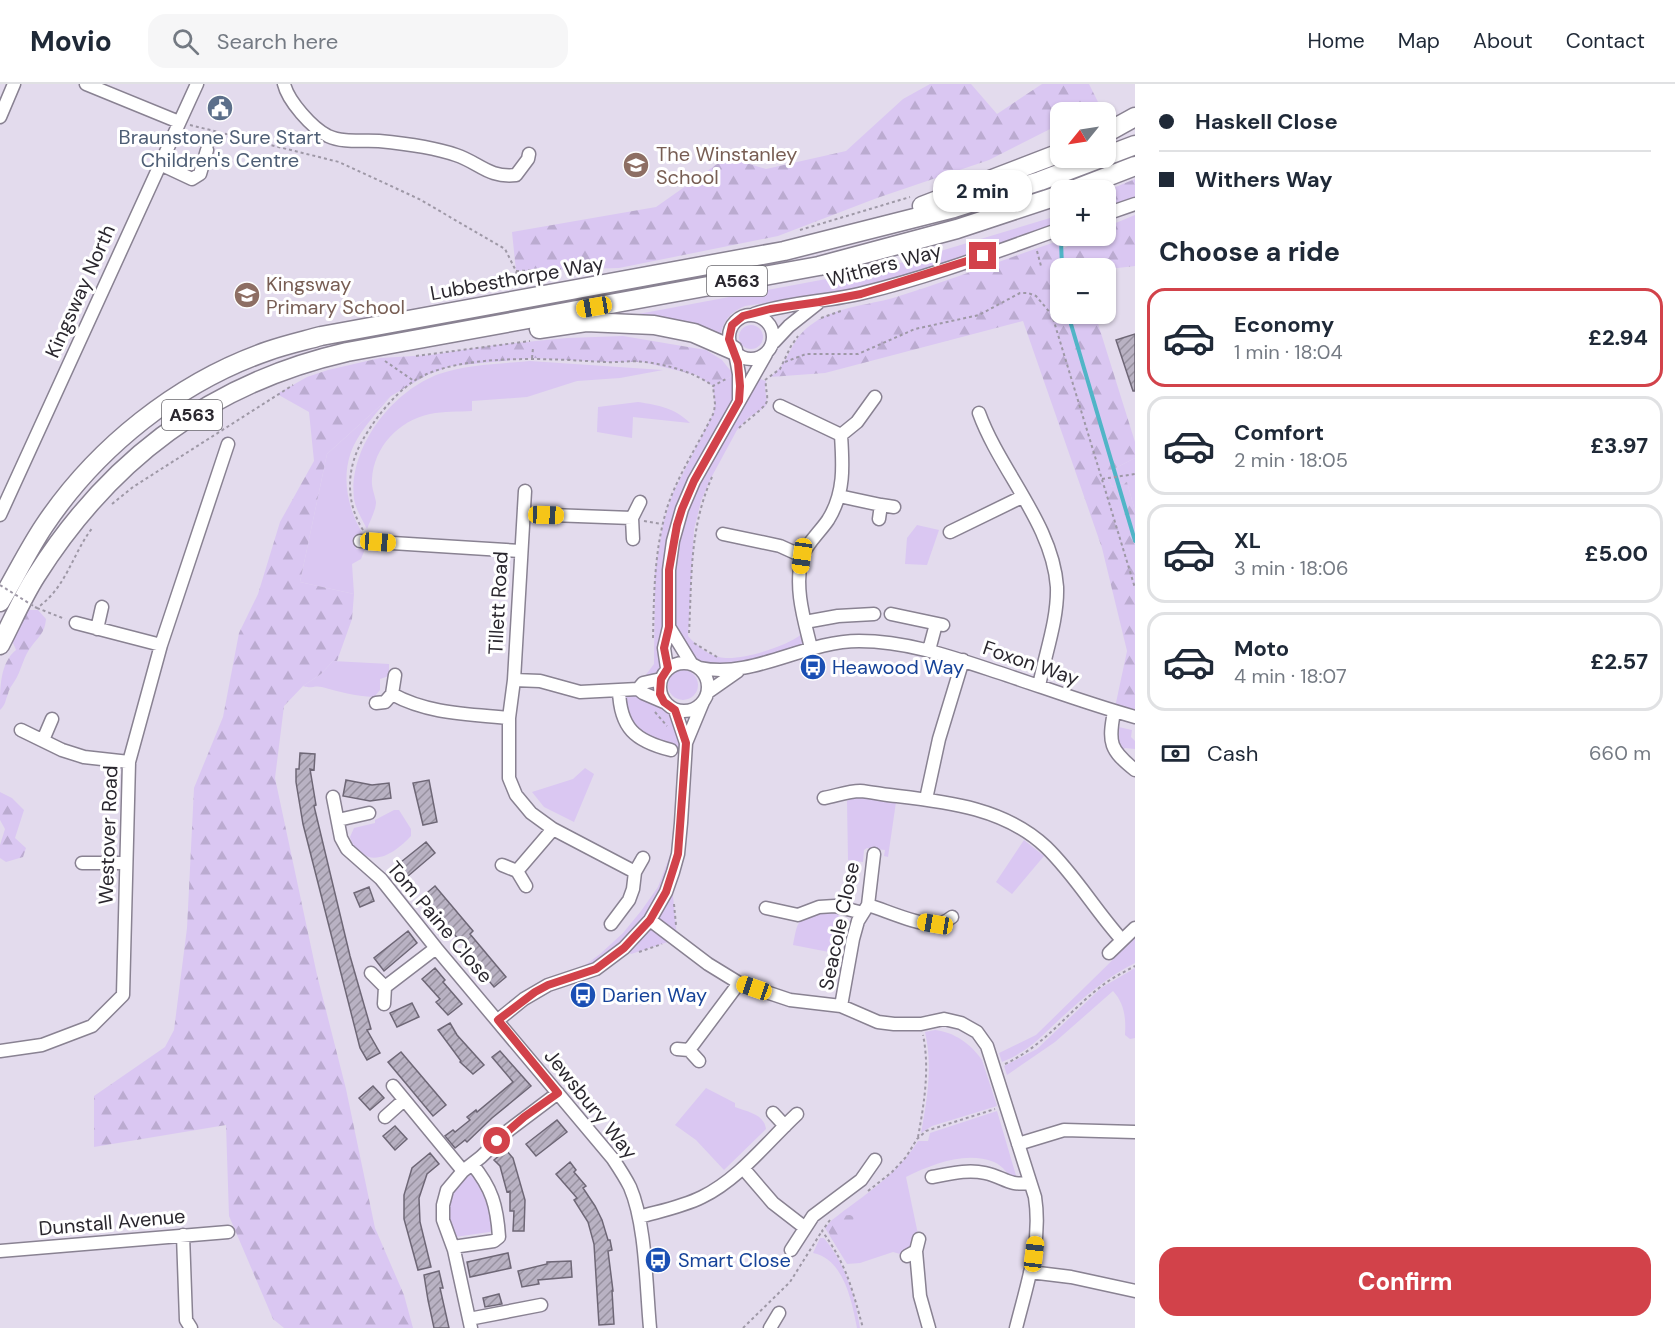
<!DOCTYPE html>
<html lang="en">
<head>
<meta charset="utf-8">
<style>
  body { margin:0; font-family:"DM Sans",sans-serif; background:#f6f6f7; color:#1f2937; height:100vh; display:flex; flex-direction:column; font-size:22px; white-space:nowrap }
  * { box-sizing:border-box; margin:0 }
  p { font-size:20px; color:#747a83 }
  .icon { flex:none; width:33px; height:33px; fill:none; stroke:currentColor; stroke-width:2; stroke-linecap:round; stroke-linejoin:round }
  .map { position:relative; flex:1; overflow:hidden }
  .drawer { display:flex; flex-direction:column; background:#fff; width:540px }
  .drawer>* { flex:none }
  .banner { display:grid; align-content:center; height:132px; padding:0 24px; background:#fff }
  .needle { width:39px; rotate:240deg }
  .tools { position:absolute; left:1050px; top:18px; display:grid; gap:12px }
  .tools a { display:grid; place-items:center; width:66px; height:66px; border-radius:12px; background:#fff; box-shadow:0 2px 4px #0004; font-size:30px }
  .end { position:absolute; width:27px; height:27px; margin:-14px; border:8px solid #d2424a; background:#fff; box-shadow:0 0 0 3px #fff }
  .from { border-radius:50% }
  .bubble { position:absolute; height:42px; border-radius:18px; background:#fff; box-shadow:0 2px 4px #0004; font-size:20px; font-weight:800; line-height:42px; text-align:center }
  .car { position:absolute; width:18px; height:36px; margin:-18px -9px; border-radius:8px; box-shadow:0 0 4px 2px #0007; background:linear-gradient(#f5c518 24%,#345 0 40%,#f5c518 0 76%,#345 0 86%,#f5c518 0) }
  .banner b { display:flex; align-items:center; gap:21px; height:57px; font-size:22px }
  .banner b+b { border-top:2px solid #e0e1e3 }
  .banner i { width:15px; height:15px; background:#1f2937 }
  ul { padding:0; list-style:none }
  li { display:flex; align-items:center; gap:18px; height:99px; margin:0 12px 9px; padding:0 12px; border:3px solid #e0e1e3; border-radius:18px }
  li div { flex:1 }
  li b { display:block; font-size:22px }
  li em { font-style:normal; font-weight:800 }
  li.selected { border-color:#d2424a }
  li>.icon { width:54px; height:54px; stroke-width:1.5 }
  h2 { padding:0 24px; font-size:27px; line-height:72px }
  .pay { display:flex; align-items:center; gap:15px; height:66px; padding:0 24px; font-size:22px }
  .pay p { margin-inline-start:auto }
  .action { display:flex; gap:12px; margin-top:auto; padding:12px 24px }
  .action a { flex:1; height:69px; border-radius:18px; background:#d2424a; color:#fff; font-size:24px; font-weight:800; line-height:69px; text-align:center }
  header { display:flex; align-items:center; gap:36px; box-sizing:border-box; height:84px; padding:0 30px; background:#fff; border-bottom:2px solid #e0e1e3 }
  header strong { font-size:28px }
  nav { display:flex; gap:33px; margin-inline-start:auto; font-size:21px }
  .search { width:420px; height:54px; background:#f6f6f7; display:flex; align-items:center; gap:15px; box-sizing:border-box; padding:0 21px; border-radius:18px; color:#747a83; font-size:22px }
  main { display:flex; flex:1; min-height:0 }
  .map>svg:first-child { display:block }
  .green { fill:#dac7f2 }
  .forest { fill:url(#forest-firs) }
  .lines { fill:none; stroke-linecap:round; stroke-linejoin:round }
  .stream { stroke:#50b5c7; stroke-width:4 }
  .building { fill:url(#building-hatch); stroke:#6e6776; stroke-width:1.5 }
  .minor-casing { stroke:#898292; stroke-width:15 }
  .highway-casing { stroke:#898292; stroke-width:21 }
  .path { stroke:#9e98a6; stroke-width:2; stroke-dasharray:3 3; stroke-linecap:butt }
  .minor { stroke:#fff; stroke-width:12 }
  .highway { stroke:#fff; stroke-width:18 }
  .path-bridge { stroke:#9e98a6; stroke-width:2; stroke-dasharray:3 3; stroke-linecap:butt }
  .route { stroke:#d2424a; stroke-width:8 }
  .labels { text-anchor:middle; stroke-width:6; stroke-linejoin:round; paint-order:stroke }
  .shield { fill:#fff; stroke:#6a686d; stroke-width:1.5 }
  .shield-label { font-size:18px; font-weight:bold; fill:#2a272e }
  .service-label { font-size:20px; fill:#4e5e75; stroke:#fff }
  .education-label { font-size:20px; fill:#785e54; stroke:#fff; text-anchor:start }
  .street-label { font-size:20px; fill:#2a272e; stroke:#fff }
  .transit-label { font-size:20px; fill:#164399; stroke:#fff; text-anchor:start }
</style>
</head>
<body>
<header>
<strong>Movio</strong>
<div class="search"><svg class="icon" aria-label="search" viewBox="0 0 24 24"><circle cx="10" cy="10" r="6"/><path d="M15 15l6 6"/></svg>Search here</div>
<nav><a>Home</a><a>Map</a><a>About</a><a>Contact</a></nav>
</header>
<main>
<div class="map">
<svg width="1135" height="1244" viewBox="0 0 1135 1244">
  <defs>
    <pattern id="forest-firs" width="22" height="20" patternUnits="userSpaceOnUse" patternTransform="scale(1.5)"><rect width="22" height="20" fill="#dac7f2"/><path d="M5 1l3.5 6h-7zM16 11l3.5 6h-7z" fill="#bbabd0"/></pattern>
    <pattern id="building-hatch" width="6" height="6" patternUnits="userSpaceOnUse" patternTransform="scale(1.5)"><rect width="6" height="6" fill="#b9b2c3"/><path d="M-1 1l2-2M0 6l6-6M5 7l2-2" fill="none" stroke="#97919f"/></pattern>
  </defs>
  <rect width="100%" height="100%" fill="#e3dbed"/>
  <path class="green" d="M1060,131V141L960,176L859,205L745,222C730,228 722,238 720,254L627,235L633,231L853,190L904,178Z
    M739 253a12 12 0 1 1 24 0a12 12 0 1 1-24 0Z
    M530,277L663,286L620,294L577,297L527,313L472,317V327C458,328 444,327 430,330C398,337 374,363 372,395C371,403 375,411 376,418C376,426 370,437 367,445C362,435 356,426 354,415C348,364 392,307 439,290C468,280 500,280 530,277Z
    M734,291L740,302L754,293L766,297L765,304L767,318L765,323L748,334L737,346L711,394L701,417L694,446L688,552C696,561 708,571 719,573C737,578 780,564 796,554C800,552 803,548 806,544L811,564L739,586L700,584L669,544L667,584L661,595L643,599L653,613L675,626L686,659L684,693L675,661L672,663L635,650L620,603L642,596L654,580L655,488L663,440L673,409L714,328L715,320L713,302Z
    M391,312C378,327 363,343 354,361C340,390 347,424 363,450L355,451L356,465H365L361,475L352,480L354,510L300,498L327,370Z
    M638,318C658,321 675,324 690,339L633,333L632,354L597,348L598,323Z
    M1135,374V427L1127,398L1112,403L1106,389Z
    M917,441L939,446L927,481L905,480L907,454Z
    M333,577L389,580V592L380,595V606L374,613C355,612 339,608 322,603C315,601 310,605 303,602L321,590Z
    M668 601a15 15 0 1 1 30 0a15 15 0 1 1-30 0Z
    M1114,642L1132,646L1131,653L1135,657V665L1125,664L1122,667L1116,660Z
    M585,684L594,690L574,738L544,723L532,708L573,695Z
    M856,712L896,718L888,773L884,772L885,766L867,764L864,766L863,778L848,776L847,717Z
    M394,726H399L411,745V752C399,765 378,782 361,769C355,765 352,760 350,753L354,744L375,739V736Z
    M1024,756L1044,772L1012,810L996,798Z
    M675,758L666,808L673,812L677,855L631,870L624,864L567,895L600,870L623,849L641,827L658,803Z
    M815,827H834L847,839L839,870L793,861C797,842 796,835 815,827Z
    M1135,854V879C1107,893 1084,913 1061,934C1038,955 1032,965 1002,978L999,969L1036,951Z
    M1135,884V954L1130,955L1125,951C1126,935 1125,920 1113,907L1055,958L1007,991L1004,982L1037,965L1101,904Z
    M935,946C954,948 971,960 982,976L997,1022L932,1042L921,1049C927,1016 933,982 925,948Z
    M706,1004L735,1019V1023C748,1028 764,1030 766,1045L724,1086L696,1056L675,1041Z
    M997,1027L1017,1095C1007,1092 1004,1082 994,1078C965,1067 933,1080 906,1093L919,1155L907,1172L893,1168L860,1179L847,1180L825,1144L832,1136C864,1111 896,1092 918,1057H928L930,1049Z
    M476,1089L489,1105L496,1147L455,1153C452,1146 447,1137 447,1130C446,1111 459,1095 476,1089Z
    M820,1154H824C845,1179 855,1212 860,1244H857C852,1218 844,1175 813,1169Z"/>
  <path class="forest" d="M930,0H971L997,30L1042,0H1089L1099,20L1083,28H1060V40L989,76L877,114L778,152L619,184L516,187L512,148L656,123L727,73L766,85L846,67L903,15Z
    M1135,95V120L1106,130V107Z
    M1135,131V182L1109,185L1107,195L1106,184H1080L1062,178V182L1051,190L1060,196V230H1095L1135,358V374L1106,389L1112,403L1127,398L1135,427V633L1114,628L1127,567L1102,464L1023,237L825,289L770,293C792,277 788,255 815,238C837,223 868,221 893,214C949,197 1005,175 1061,156L1062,165L1089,152H1106V143Z
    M623,252L706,266L722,276L734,291L713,302L696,291L643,278H607L532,274L451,282L427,291L391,312L327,370L300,498L354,510L352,535L337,577H333L321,590L303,602L284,622L275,694L317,891L346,1005L375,1144L404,1211L413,1244H284L273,1235L229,1132L226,1041L94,1063V1012L165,963L174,946L187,844L194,704L223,633L239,549L258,510L280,438L314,377L309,328L277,310L307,293L328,286L380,274L430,271L496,261L567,254Z
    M29,526H38L46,535C45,549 38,553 31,563C24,572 22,583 17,593C14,599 9,604 8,610C5,617 6,620 0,626C0,603 0,579 16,566L11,554Z
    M0,708L12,714L24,726L15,754L26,764L23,773L6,778L0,774V761L5,745L0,736Z
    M850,1131L854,1133L845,1162L838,1165L826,1143L840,1132Z"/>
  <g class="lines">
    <path class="stream" d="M1061,156L1062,184
      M1068,230L1135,457"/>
  </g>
  <path class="building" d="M1135,250V307H1133L1116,256Z
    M300,669L315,670L314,686L310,685L316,721L314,722L350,872L371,945L367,946L380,969L367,976L360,964L303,740L296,698V685H299Z
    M346,696L372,701L389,699L391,714L370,717L343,712Z
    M429,696L437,738L423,741L413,699Z
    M426,758L435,769L401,798L391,786Z
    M435,802L473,847L470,850L506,893L494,903L464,867L467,865L422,813Z
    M369,803L374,817L360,823L354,809Z
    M408,847L417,859L384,887L374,874Z
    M435,884L445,896L443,898L462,920L448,931L436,918L440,915L422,895Z
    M412,919L419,933L397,943L390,929Z
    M450,939L457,951L484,981L473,990L460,978L461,977L438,946Z
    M500,967L531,1002L492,1034L467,1058L465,1056L455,1064L445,1052L453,1046L455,1048L470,1036L467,1033L476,1026L477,1028L513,998L492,973Z
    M401,968L446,1021L433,1032L388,978Z
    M373,1002L384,1014L370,1026L359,1014Z
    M557,1036L567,1048L536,1072L526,1060Z
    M395,1042L407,1055L395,1066L383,1052Z
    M506,1066L513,1074L525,1116L524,1147H513L514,1127H510V1107L507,1108L500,1082L494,1076Z
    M430,1069L439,1080L427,1090L419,1114L420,1138L431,1183L418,1186L404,1135V1111L412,1084Z
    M570,1078L576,1086L574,1088L586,1102L583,1104L595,1122L602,1136L608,1156H610L612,1166L608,1167L613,1207H612L614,1240L599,1241L594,1160L588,1138L574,1116L577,1114L556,1090Z
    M508,1169L511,1184L470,1193L467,1178Z
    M571,1177L572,1193L538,1196L539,1200L522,1203L518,1187L547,1180V1178Z
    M439,1187L443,1204H440L449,1244H434L428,1216L424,1191Z
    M499,1210L502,1220L485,1223L483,1214Z"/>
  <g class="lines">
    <defs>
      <path id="minor" d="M86,0L179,38
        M284,0C288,17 312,44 328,52C343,59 362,56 379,57C400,59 436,64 456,71C480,79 488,94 516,91L528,75L529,70
        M0,33L14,0
        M160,80L192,95L200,90L207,66
        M1106,130L1135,120
        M754,230C789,218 827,218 863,209C930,193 995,168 1060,145
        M729 253a22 22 0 1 1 44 0a22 22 0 1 1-44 0Z
        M774,258L789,242L818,219
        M735,269L739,290V316
        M780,322L841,351C843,381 845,409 828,436C820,448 806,460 802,473C794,504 804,535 811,564
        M979,329C1000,387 1053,441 1057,503C1058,536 1045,570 1039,602
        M841,351L857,338L875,313
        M525,407L514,596L509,634V694L516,711L531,729L553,745L635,788
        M839,412L881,421
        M524,430L632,434
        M0,431L197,0
        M879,435L881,421L894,423
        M950,448L1022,413
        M723,450L780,462L802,472
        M633,455L632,434L640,418
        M360,457L520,467
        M891,530L943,541
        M805,538L838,532L874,530
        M76,539L161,561
        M669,543L691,579
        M97,545L102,523
        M929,566L936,540
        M660 603a24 24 0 1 1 48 0a24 24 0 1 1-48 0Z
        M667,584L664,564L669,543V486L673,457L682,425L694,397L766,270
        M700,584C753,595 804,557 859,557C907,557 952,573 997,588C1043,603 1088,620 1135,633
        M514,596L540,597L580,608L638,605L643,599L661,595
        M638,605L643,609L664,618
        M619,606C620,644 635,657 671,666
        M708,608L738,587
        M392,610C428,630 469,630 509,634
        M376,619L385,618L392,610L395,591
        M675,626L686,659
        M1114,628C1108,659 1110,666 1135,686
        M21,646L62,666L84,673L129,678
        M43,656L52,635
        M333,713L341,754L347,765L381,795L436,864L613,1075C619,1084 625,1093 630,1103C646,1140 646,1202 650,1244
        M824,714C835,712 849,707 860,707C872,708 885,711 897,712C949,718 1006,725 1046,763C1075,791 1095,826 1122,856
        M926,715L939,655L963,576
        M338,736L369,729
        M82,779H125
        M502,781L517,787L526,802
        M517,787L553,745
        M868,821C885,826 917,841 934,840C941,840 947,837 952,833
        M766,824L798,831L819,823L835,822L863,829
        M650,836L708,880L739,899L790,916L841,922L878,938L894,940H921L944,935L961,939L977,948L987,962L1035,1113C1042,1158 1027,1200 1016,1244
        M611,840L629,816L633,805L635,788L643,774
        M1109,869L1135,844
        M371,889L385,903L384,920
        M385,903L436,864
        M841,922L853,855L858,837L868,821L874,770
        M498,936L524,915L548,901L596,885L624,864L650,836L666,808L673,788L678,770L681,739L686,659L703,618
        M677,965L689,966L699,977
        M689,966L739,899
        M0,967L42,961L92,942L123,911L129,678L161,561L228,360
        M393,1002L463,1087
        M773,1029L785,1042
        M385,1033L404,1016
        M1018,1060L1064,1046L1135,1048
        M743,1084L773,1119L804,1143
        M932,1093C949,1090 967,1085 985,1089C1004,1093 1008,1102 1030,1099
        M639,1133C660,1127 682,1123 702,1113C739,1095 767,1058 797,1030
        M183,1151L186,1236L191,1244
        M453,1163L494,1157L499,1153C497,1122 492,1104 472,1080
        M791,1166L813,1132L861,1096L875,1076
        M0,1167L228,1148
        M916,1167L920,1212L929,1244
        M907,1172L916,1167L919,1155
        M1030,1188L1071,1193L1135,1207
        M469,1235L541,1221
        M471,1244L454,1166L443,1136V1121L447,1106L463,1087L481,1073L509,1046L558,1009
        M770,1244L779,1229"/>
      <path id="highway" d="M1106,49L1135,33
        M1106,72L1135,61
        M1073,106L1135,82
        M922,122L1060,69
        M539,245L586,238L654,241L694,249L733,266
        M0,518C15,493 28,466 44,442C96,364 178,298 268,267C285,261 303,257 321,252L784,167L954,124L1040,97L1101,74
        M0,561C12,538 22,514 36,492C110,375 211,299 347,268L819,182L957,145L1060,111"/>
    </defs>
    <use href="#minor" class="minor-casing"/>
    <use href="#highway" class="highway-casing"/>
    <path class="path" d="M190,41L339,78L419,115L505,165L516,187L518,196
      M800,146L910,113
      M1037,167L1041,182
      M516,187L600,184
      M821,234L841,227
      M416,272L530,257
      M532,274L533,264
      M385,277L414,297
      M785,278L806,270H858L915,245L979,231L1020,209H1028L1036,212L1052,231L1135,504
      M765,296L780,285L791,262L798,252
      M739,344C746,337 766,323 767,317C768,310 765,304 766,297
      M1102,395L1135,390
      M112,420L133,403L293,301
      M644,437L662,440
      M363,446C346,419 346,387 361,359C373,337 393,311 414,297C458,268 553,275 604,278C617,279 631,276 645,278C668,281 694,288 713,302L726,295
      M35,523L37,524C67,503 72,470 93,443
      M37,524L65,535
      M689,549C692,494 689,445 712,393
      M653,554C654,510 654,467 667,424C678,390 699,360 714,328L715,320L713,302
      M694,559L717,573
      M655,628L667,642
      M674,820L676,841
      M639,868L662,860
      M1005,980C1045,961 1065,931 1099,904C1110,895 1122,889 1135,882
      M918,1053C924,1020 930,985 923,951
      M868,1107L892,1088L906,1073L917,1055L926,1047L995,1025
      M830,1136L822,1147C847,1181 852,1205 863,1244
      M743,1244L790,1198L822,1147"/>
    <use href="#minor" class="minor"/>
    <use href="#highway" class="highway"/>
    <path class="path-bridge" d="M0,501L35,523"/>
  </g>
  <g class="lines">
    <path class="route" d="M497,1057L524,1033L558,1009L498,936L535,908L548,901L596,885L624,864L650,836L666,808L678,770L686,659L675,626L664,618L660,610L661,595L668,584L664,564L669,543V486L677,441L682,425L694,397L739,317L740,302L738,279L729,255L732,241L743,232L770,225L819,218L861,210L983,172"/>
  </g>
  <defs>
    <symbol id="civic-disc" viewBox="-11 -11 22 22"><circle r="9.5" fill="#5c6f8a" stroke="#fff"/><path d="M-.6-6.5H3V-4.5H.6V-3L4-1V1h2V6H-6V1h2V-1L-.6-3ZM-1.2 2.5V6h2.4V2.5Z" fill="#fff"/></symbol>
    <symbol id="school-disc" viewBox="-11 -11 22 22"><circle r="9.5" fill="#8d6e63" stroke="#fff"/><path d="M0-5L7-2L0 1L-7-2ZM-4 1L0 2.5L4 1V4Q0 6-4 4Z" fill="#fff"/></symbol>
    <symbol id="bus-disc" viewBox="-11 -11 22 22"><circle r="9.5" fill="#1a4fb4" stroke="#fff"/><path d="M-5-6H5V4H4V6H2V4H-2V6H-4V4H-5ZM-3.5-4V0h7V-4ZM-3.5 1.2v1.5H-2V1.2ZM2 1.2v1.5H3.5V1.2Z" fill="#fff"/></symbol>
  </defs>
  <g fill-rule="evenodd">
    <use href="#civic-disc" x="205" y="9" width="30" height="30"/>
    <use href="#school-disc" x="621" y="66" width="30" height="30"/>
    <use href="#school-disc" x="232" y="196" width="30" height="30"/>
    <use href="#bus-disc" x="798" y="568" width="30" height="30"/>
    <use href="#bus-disc" x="568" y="896" width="30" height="30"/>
    <use href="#bus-disc" x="643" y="1161" width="30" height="30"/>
  </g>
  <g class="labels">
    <g class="shield">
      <rect x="707" y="182" width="60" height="30" rx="4.5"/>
      <rect x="162" y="316" width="60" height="30" rx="4.5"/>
    </g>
    <g class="shield-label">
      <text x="737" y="203">A563</text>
      <text x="192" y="337">A563</text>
    </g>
    <g class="service-label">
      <text x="220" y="60">Braunstone Sure Start<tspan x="220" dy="23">Children's Centre</tspan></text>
    </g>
    <g class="education-label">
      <text x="656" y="77">The Winstanley<tspan x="656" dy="23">School</tspan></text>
      <text x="266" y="207">Kingsway<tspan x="266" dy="23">Primary School</tspan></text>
    </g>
    <g class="street-label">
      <text transform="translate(884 181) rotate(-15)" y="7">Withers Way</text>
      <text transform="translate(517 194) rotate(-10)" y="7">Lubbesthorpe Way</text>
      <text transform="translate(80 207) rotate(-66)" y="7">Kingsway North</text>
      <text transform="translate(498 519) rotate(-87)" y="7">Tillett Road</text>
      <text transform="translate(1031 579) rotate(19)" y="7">Foxon Way</text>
      <text transform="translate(108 751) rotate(-88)" y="7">Westover Road</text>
      <text transform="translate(440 838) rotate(50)" y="7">Tom Paine Close</text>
      <text transform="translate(839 842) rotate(-78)" y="7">Seacole Close</text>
      <text transform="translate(591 1020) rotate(51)" y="7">Jewsbury Way</text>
      <text transform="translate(112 1138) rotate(-5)" y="7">Dunstall Avenue</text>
    </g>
    <g class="transit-label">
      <text x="832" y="590">Heawood Way</text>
      <text x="602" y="918">Darien Way</text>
      <text x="678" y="1183">Smart Close</text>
    </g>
  </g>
</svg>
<div class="tools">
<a><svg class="needle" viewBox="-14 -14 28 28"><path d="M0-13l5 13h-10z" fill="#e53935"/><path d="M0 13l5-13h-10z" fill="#747a83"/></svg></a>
<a>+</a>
<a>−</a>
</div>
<i class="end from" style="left:497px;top:1057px"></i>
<i class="end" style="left:983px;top:172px"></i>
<div class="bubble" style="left:933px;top:86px;width:99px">2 min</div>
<i class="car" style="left:594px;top:223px;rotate:260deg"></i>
<i class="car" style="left:546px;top:431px;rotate:92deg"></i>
<i class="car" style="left:378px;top:458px;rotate:94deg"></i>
<i class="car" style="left:802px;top:472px;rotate:188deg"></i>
<i class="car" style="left:935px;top:840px;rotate:279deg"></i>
<i class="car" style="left:754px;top:904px;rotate:289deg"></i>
<i class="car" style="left:1034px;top:1170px;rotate:7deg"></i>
</div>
<section class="drawer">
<div class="banner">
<b><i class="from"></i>Haskell Close</b>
<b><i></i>Withers Way</b>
</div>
<h2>Choose a ride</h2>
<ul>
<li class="selected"><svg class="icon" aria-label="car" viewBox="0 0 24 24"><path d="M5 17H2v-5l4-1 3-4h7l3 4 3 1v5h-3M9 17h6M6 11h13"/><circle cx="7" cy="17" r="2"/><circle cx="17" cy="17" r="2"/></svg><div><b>Economy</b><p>1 min · 18:04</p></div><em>£2.94</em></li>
<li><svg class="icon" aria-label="car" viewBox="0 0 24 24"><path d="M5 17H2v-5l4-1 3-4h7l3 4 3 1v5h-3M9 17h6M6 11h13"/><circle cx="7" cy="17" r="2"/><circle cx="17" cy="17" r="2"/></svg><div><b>Comfort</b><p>2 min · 18:05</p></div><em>£3.97</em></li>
<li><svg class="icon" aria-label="car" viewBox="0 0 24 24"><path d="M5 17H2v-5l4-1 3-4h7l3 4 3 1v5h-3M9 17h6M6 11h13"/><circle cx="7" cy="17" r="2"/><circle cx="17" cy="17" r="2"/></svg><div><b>XL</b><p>3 min · 18:06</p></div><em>£5.00</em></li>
<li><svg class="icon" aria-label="car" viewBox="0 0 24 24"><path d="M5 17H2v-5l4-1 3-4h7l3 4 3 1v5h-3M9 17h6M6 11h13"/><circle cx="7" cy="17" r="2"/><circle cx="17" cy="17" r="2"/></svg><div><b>Moto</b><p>4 min · 18:07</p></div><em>£2.57</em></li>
</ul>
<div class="pay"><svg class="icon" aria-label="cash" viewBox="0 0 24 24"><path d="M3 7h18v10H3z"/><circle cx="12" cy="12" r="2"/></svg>Cash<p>660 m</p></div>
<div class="action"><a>Confirm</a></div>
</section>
</main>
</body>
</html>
